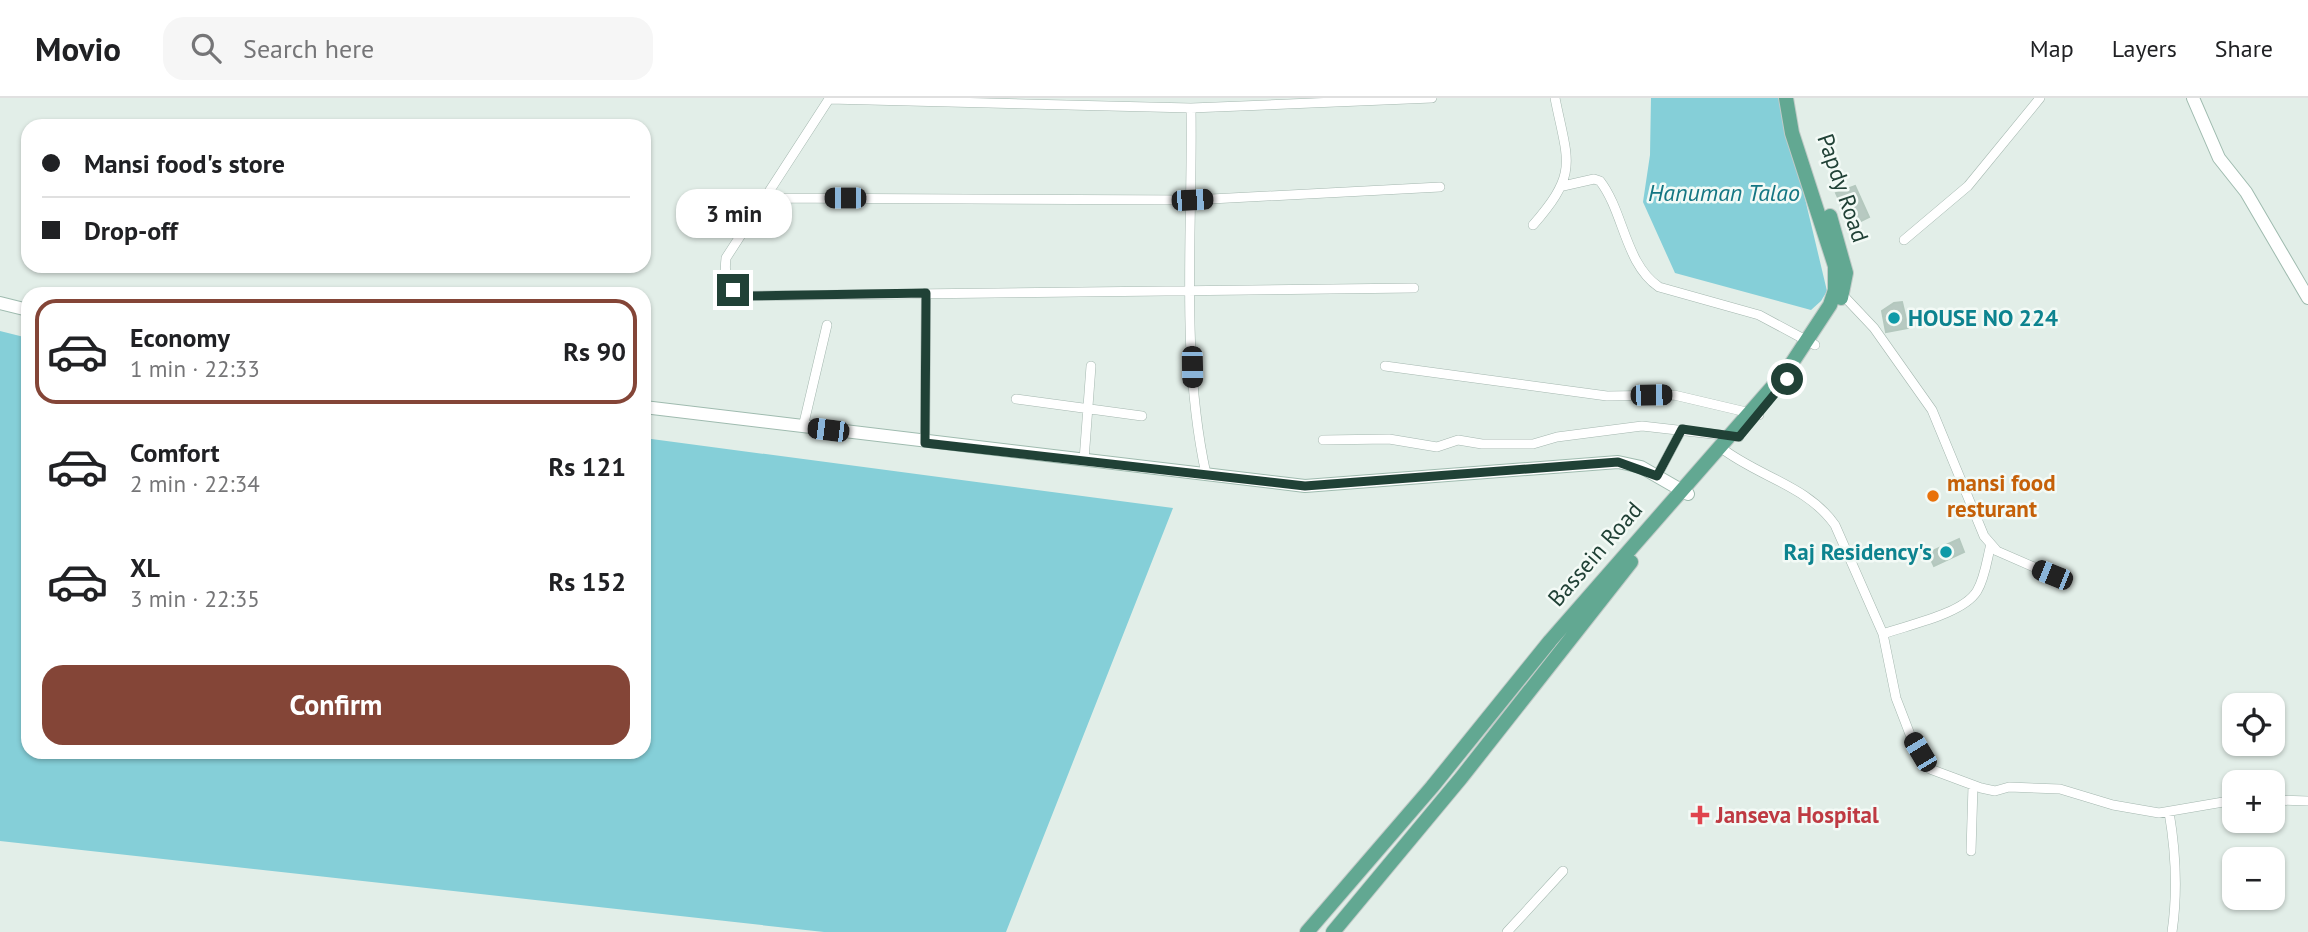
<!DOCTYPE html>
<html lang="en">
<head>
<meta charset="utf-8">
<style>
  body { margin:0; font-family:"PT Sans",sans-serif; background:#f6f6f6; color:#202124; height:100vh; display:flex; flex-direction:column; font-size:26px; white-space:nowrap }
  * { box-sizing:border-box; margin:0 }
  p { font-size:23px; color:#757577 }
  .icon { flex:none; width:38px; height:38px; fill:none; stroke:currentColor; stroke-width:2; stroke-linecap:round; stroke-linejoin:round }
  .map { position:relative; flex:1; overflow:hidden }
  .drawer { position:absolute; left:21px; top:189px; width:630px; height:472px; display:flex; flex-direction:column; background:#fff; border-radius:21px; box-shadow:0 2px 5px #0004 }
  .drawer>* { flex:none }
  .top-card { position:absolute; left:21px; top:21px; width:630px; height:154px; border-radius:21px; box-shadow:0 2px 5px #0004; display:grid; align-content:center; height:154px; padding:0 21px; background:#fff }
  .controls { position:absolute; left:2222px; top:595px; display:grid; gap:14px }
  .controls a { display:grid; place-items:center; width:63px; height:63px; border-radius:14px; background:#fff; box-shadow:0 2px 5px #0004; font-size:35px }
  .end { position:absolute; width:32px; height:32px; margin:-16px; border:9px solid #204136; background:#fff; box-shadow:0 0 0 4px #fff }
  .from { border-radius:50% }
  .bubble { position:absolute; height:49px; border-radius:21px; background:#fff; box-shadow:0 2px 5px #0004; font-size:23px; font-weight:700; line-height:49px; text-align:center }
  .car { position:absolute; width:21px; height:42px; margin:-21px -10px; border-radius:9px; box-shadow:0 0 5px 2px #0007; background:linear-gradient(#222 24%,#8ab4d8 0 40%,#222 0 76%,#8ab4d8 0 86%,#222 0) }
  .top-card b { display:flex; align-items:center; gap:24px; height:66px; font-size:26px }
  .top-card b+b { border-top:2px solid #e0e0e0 }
  .top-card i { width:18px; height:18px; background:#202124 }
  ul { padding:12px 0 0; list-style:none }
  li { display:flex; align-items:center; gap:21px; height:105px; margin:0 14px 10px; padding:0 7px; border:4px solid transparent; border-radius:21px }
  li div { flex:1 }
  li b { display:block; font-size:26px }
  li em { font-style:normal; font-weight:700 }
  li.on { border-color:#844537 }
  li>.icon { width:63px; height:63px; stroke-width:1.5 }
  .cta { display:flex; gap:14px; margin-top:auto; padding:14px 21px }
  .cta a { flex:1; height:80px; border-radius:21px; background:#844537; color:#fff; font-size:28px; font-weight:700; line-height:80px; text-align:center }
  header { display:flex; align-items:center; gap:42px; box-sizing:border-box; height:98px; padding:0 35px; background:#fff; border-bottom:2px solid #e0e0e0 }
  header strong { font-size:33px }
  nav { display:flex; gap:38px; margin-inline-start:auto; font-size:24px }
  .search { width:490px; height:63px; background:#f6f6f6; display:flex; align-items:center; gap:18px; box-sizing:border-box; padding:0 24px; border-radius:21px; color:#757577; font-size:26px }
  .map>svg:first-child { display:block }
  .water { fill:#85cfd8 }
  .building { fill:#b7c9c1; stroke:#b4c8be; stroke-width:2 }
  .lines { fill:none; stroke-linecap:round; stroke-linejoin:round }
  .street-casing { stroke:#a4b7af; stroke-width:10 }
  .secondary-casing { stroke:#9fbbaf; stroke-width:14 }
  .primary-casing { stroke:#c1cac7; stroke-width:16 }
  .street { stroke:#fff; stroke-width:9 }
  .secondary { stroke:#fff; stroke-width:12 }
  .primary { stroke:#62a892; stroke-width:14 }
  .route { stroke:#204136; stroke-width:9 }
  .culture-dot { fill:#0f9aa8; stroke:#f3faf6; stroke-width:2.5 }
  .food-dot { fill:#e8710a; stroke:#f3faf6; stroke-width:2.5 }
  .health-dot { fill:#e0444e; stroke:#f3faf6; stroke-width:2.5 }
  .labels { text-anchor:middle; stroke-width:5; stroke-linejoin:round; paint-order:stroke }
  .street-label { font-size:23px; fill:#204136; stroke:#f3faf6 }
  .culture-label { font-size:23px; font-weight:bold; fill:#0d838f; stroke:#f3faf6; text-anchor:start }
  .food-label { font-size:23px; font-weight:bold; fill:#c56008; stroke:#f3faf6; text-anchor:start }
  .health-label { font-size:23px; font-weight:bold; fill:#be3a42; stroke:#f3faf6; text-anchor:start }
  .water-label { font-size:24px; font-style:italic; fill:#147683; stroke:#f3faf6 }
</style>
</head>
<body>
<header>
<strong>Movio</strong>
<div class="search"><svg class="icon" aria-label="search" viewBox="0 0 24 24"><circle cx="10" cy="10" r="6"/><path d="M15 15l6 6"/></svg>Search here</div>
<nav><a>Map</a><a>Layers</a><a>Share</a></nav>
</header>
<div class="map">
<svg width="2308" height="834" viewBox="0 0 2308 834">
  <rect width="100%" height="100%" fill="#e2eee8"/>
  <path class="water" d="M1651,0H1781L1827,193L1821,203L1811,212L1675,175L1643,104L1650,57Z
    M0,233L28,240V654H644V340L1173,410L1006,834H824L0,743Z"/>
  <path class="building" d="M1855,88L1869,119L1851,128L1836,95Z
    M1902,204L1908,230L1886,234L1882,213L1894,205Z
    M1959,441L1964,454L1934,468L1928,455Z"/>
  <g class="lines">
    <defs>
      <path id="street" d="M1191,10L1432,0
        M1563,88L1594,81L1600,83C1624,114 1625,166 1659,189L1759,217L1815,247
        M765,100L1192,102L1440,89
        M1533,127C1579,74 1568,65 1555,0
        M1904,142L1968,88L2040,0
        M1840,194L1874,230L1932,312L1984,438L1997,453L2052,477
        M1385,268L1607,298L1674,297L1759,317
        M1016,301L1142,318
        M803,329L827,227
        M1323,342L1389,341L1437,349L1458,342L1482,346H1533L1557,339L1642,328L1739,339
        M925,345L926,195
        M1720,349C1758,379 1807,387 1835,427L1883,536L1896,600L1911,639L1930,671L1981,690L1995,693L2009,689L2060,691L2113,707L2159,715L2235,702
        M1084,362L1091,268
        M1206,376C1180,257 1193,131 1191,10L829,1L726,160C724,178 726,188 743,198L1414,190
        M1657,378L1682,331
        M1883,536C1908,527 1963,516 1977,493C1985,480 1987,461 1991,446
        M2273,702L2308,703
        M2169,714C2176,755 2178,793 2172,834
        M1971,753L1973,688
        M1507,834L1563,773"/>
      <path id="secondary" d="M2193,0L2219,60L2246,94L2308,200
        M0,205L28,212
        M644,309L1305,388L1618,364L1641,369L1688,396"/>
      <path id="primary" d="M1830,118L1846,175L1841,200
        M1307,834L1432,689L1550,543L1788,271L1830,207L1835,192V168L1792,35L1786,0
        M1333,834L1461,680L1631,464"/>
    </defs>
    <use href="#street" class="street-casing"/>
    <use href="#secondary" class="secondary-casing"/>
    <use href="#primary" class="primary-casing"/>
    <use href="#street" class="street"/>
    <use href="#secondary" class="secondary"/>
    <use href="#primary" class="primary"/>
  </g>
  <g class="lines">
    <path class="route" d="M733,192L743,198L926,195L925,345L1305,388L1618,364L1657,378L1682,331L1739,339L1787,281"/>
  </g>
  <g class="culture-dot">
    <circle cx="1894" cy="220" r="7"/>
    <circle cx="1946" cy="454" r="7"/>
  </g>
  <circle class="food-dot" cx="1933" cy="398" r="7"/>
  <path class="health-dot" d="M1696.5 706.5h7v7h7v7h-7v7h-7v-7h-7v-7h7z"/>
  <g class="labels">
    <g class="street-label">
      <text transform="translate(1843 90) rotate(71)" y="8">Papdy Road</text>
      <text transform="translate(1595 456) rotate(-49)" y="8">Bassein Road</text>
    </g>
    <g class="culture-label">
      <text x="1908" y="228">HOUSE NO 224</text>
      <text x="1932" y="462" text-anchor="end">Raj Residency's</text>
    </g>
    <g class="food-label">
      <text x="1947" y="393">mansi food<tspan x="1947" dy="26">resturant</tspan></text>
    </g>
    <g class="health-label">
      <text x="1716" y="725">Janseva Hospital</text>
    </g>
    <g class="water-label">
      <text x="1724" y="103">Hanuman Talao</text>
    </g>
  </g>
</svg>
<div class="controls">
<a><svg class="icon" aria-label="locate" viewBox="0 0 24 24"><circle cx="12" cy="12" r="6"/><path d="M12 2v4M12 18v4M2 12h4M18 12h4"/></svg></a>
<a>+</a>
<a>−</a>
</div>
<i class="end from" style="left:1787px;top:281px"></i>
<i class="end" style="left:733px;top:192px"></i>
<div class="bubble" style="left:676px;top:91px;width:116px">3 min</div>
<i class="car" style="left:845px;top:100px;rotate:270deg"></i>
<i class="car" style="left:1192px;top:102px;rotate:87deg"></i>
<i class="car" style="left:1192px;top:269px;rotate:179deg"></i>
<i class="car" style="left:1651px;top:297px;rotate:89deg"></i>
<i class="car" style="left:828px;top:332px;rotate:277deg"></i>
<i class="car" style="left:2052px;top:477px;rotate:292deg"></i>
<i class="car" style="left:1920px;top:654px;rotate:329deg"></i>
<div class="top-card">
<b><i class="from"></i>Mansi food's store</b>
<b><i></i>Drop-off</b>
</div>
<section class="drawer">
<ul>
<li class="on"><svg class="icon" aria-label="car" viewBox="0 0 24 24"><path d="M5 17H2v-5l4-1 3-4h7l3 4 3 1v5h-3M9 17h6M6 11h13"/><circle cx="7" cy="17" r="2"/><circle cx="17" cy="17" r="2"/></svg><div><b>Economy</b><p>1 min · 22:33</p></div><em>Rs 90</em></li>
<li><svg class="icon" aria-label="car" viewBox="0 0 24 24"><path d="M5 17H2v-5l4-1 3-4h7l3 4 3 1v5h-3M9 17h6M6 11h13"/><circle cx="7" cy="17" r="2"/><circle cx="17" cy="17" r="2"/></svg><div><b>Comfort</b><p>2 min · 22:34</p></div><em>Rs 121</em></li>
<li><svg class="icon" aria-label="car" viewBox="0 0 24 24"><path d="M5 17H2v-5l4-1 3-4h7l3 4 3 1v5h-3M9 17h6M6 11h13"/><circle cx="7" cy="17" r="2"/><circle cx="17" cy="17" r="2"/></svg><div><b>XL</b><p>3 min · 22:35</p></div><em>Rs 152</em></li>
</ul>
<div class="cta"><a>Confirm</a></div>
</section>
</div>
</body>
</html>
